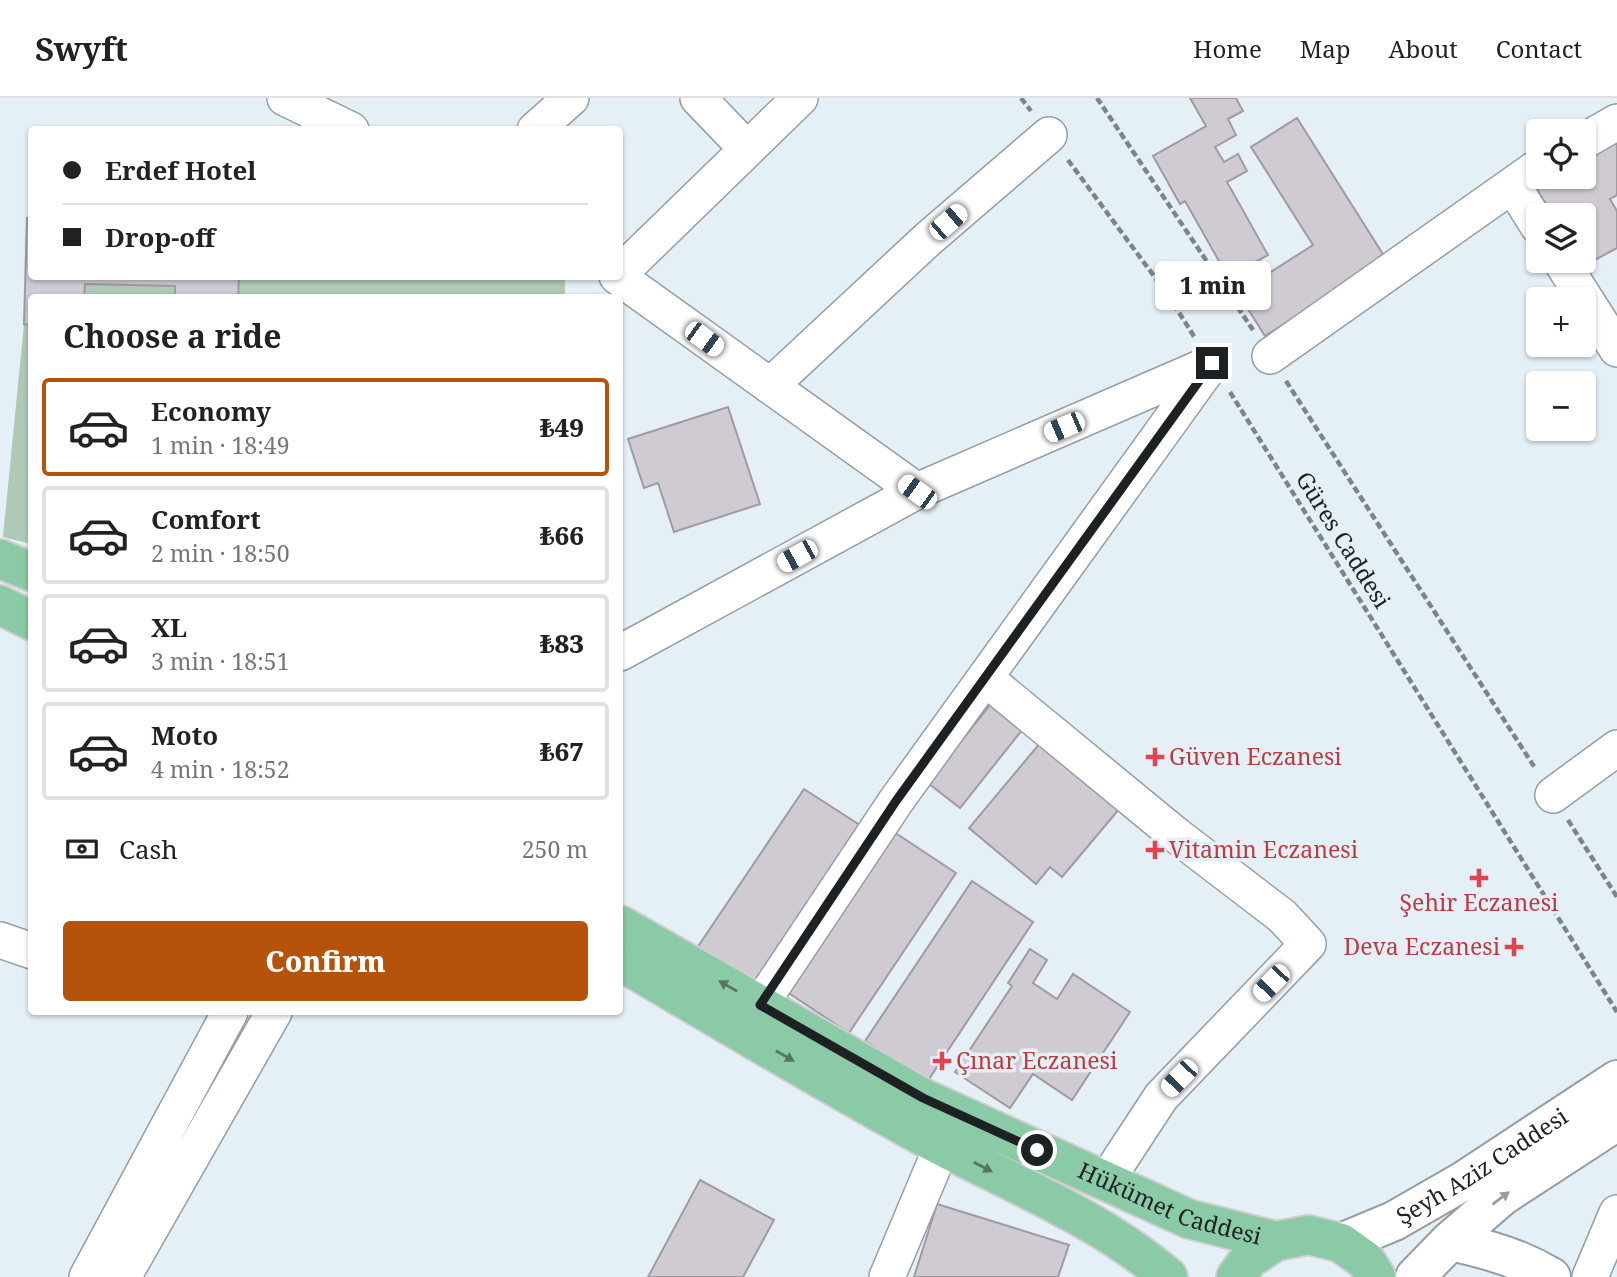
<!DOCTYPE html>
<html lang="en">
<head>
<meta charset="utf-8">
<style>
  body { margin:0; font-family:"Noto Serif",serif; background:#f6f6f6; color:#222; height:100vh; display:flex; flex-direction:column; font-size:26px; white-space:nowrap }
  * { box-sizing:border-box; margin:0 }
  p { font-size:23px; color:#767676 }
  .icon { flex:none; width:38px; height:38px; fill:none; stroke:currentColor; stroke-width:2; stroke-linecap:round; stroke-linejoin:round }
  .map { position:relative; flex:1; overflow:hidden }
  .side { position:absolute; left:28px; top:196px; width:595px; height:721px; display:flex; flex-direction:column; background:#fff; border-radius:7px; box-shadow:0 2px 5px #0004 }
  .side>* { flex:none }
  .top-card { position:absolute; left:28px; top:28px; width:595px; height:154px; border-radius:7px; box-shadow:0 2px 5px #0004; display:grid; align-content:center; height:154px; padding:0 35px; background:#fff }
  .fabs { position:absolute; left:1526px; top:21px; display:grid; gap:14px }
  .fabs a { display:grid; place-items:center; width:70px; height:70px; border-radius:7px; background:#fff; box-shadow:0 2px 5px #0004; font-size:35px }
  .end { position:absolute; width:32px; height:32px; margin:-16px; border:9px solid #1e2124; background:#fff; box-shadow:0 0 0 4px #fff }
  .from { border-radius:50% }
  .bubble { position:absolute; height:49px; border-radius:7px; background:#fff; box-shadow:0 2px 5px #0004; font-size:23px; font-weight:800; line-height:49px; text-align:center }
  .car { position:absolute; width:21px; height:42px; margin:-21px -10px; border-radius:9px; box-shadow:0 0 5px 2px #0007; background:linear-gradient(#fff 24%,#345 0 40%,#fff 0 76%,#345 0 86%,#fff 0) }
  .top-card b { display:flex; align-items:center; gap:24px; height:66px; font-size:26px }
  .top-card b+b { border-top:2px solid #e0e0e0 }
  .top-card i { width:18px; height:18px; background:#222 }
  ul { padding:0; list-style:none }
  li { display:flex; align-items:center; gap:21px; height:98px; margin:0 14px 10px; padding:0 21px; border:4px solid #e0e0e0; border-radius:7px }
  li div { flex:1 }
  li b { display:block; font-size:26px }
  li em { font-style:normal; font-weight:800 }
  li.on { border-color:#b45309 }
  li>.icon { width:63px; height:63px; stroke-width:1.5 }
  h2 { padding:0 35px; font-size:32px; line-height:84px }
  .pay { display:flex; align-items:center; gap:18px; height:77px; padding:0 35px; font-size:26px }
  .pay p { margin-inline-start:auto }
  .action { display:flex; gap:14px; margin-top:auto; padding:14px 35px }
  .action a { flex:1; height:80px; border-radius:7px; background:#b45309; color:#fff; font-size:28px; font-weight:800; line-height:80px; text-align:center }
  header { display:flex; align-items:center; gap:42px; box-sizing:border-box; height:98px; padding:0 35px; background:#fff; border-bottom:2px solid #e0e0e0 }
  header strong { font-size:33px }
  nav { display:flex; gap:38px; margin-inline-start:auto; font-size:24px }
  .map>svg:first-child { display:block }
  .green { fill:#aecab6 }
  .building { fill:#d0cad3; stroke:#a09aa3; stroke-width:2 }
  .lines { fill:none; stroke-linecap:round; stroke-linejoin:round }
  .minor-casing { stroke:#959ea5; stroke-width:38 }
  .secondary-casing { stroke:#959ea5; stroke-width:42 }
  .primary-casing { stroke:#cececf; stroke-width:42 }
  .path { stroke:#7d8489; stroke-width:4.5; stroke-dasharray:7 3.5; stroke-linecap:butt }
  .minor { stroke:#fff; stroke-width:35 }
  .secondary { stroke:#fff; stroke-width:38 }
  .primary { stroke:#8bcaa6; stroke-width:38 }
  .oneway { fill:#547665 }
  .oneway2 { fill:#9a9b9c }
  .route { stroke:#1e2124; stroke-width:9 }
  .health-dot { fill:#e0444e; stroke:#e5eff6; stroke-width:2.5 }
  .labels { text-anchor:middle; stroke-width:7; stroke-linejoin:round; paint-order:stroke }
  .street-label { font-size:23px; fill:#1e2124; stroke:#e5eff6 }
  .health-label { font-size:23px; fill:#be3a42; stroke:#e5eff6; text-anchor:start }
</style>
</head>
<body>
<header>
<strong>Swyft</strong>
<nav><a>Home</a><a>Map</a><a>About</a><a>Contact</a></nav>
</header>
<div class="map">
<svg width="1617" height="1179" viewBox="0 0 1617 1179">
  <rect width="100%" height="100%" fill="#e5eff6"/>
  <path class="green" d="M239,179H565V199H238Z
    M85,186L175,188V199L84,200Z
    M24,226L31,227V446L3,439Z"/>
  <path class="building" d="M1190,0H1236L1243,13L1228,21L1236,37L1215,49L1224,64L1238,56L1247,73L1227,84L1268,157L1228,179L1185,103L1180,106L1153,58L1206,28Z
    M1297,20L1386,161L1265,238L1238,195L1313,147L1251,49Z
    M1617,39V97L1610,101L1617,113V150L1582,169L1578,163H1584V117H1552L1534,86L1547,79H1584V58Z
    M27,120H32V178H239L238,200H175V188L85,186L84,200H32V227L24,226Z
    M728,309L760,406L674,434L658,385L644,390L628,341Z
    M994,602L1026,627L960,710L928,685Z
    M1041,644L1120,710L1062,779L1050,769L1036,786L969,730Z
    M804,691L866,731L759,891L697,850Z
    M894,734L956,775L849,935L787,894Z
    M972,783L1033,824L927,984L865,943Z
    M1030,851L1047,862L1033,885L1057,901L1073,876L1130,914L1072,1002L1033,976L1010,1010L955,974L1012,888L1008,885Z
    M700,1082L774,1122L743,1179H648Z
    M937,1106L1069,1147L1058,1179H914Z"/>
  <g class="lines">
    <defs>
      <path id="minor" d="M285,0L351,32
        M698,0L747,51
        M535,32L571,0
        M1584,43L1617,24
        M1513,88L1538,128
        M1561,163L1617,251
        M620,175L800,0
        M617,178L917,393
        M1270,258L1538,69
        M770,288L928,141L1049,37
        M620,555L917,393L1212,265
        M985,580L1176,737L1282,818L1308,846L1161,999L1106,1083
        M1553,697L1617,650
        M0,842L32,853
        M760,907L896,703L1212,265
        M87,1179L230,914
        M123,1179L274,914
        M887,1179L942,1048
        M1590,1179L1617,1115"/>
      <g id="secondary">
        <path d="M1450,1143C1487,1151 1519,1160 1551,1179"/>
        <path id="s1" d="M1341,1145L1394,1123L1462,1084L1617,982"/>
        <path d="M1415,1179L1450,1143L1502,1098L1617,1023"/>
      </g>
      <g id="primary">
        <path d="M0,461L32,474"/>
        <path d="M0,507L32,523"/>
        <path id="s2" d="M620,827L923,1000L1189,1121L1276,1143"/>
        <path d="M620,863C719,921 818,981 919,1036C1002,1082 1096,1117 1168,1179"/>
        <path d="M1236,1179L1249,1161L1276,1143L1309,1137L1341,1145L1366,1163L1376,1179"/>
      </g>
    </defs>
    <use href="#minor" class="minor-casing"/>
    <use href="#secondary" class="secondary-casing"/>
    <use href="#primary" class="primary-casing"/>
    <path class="path" d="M1021,0L1031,13
      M1097,0L1253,232
      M1068,62L1168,197L1195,240
      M1286,283L1535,670
      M1230,294L1617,914
      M1568,722L1617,799"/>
    <use href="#minor" class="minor"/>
    <use href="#secondary" class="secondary"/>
    <use href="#primary" class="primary"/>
  </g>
  <defs><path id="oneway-solid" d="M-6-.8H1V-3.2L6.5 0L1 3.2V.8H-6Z" transform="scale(1.75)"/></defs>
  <g class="oneway">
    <use href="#oneway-solid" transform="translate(728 888) rotate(-150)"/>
    <use href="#oneway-solid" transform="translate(785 958) rotate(30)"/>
    <use href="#oneway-solid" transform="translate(983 1069) rotate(27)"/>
  </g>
  <use class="oneway2" href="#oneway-solid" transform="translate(1501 1100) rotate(-37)"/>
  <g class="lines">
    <path class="route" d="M1037,1052L923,1000L760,907L896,703L1212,265"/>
  </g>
  <g class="health-dot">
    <path d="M1151.5 648.5h7v7h7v7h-7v7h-7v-7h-7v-7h7z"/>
    <path d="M1151.5 741.5h7v7h7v7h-7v7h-7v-7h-7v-7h7z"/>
    <path d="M1475.5 769.5h7v7h7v7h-7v7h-7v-7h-7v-7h7z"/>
    <path d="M1510.5 838.5h7v7h7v7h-7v7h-7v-7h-7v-7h7z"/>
    <path d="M938.5 952.5h7v7h7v7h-7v7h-7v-7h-7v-7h7z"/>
  </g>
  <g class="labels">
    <g class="street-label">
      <text transform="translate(1343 442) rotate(58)" y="8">Güres Caddesi</text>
      <text dy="8" stroke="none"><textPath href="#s1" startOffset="161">Şeyh Aziz Caddesi</textPath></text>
      <text dy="8" stroke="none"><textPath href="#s2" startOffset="618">Hükümet Caddesi</textPath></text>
    </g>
    <g class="health-label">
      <text x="1169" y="667">Güven Eczanesi</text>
      <text x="1169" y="760">Vitamin Eczanesi</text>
      <text x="1479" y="813" text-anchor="middle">Şehir Eczanesi</text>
      <text x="1500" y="857" text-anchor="end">Deva Eczanesi</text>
      <text x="956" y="971">Çınar Eczanesi</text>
    </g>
  </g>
</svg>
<div class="fabs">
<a><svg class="icon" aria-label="locate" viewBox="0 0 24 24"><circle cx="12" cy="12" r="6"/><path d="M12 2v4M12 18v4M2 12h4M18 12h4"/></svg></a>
<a><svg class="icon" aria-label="layers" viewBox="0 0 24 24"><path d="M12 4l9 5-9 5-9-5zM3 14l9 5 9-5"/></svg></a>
<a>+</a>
<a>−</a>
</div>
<i class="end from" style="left:1037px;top:1052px"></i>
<i class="end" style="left:1212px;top:265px"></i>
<div class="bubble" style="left:1155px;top:163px;width:116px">1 min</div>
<i class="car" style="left:948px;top:124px;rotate:49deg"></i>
<i class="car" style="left:704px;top:241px;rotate:126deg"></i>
<i class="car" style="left:1064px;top:329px;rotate:247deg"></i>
<i class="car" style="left:917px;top:394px;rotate:306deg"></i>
<i class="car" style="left:797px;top:458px;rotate:241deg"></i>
<i class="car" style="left:1271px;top:885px;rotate:224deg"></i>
<i class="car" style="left:1179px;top:980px;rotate:224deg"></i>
<div class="top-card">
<b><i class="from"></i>Erdef Hotel</b>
<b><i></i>Drop-off</b>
</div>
<section class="side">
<h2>Choose a ride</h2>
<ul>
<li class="on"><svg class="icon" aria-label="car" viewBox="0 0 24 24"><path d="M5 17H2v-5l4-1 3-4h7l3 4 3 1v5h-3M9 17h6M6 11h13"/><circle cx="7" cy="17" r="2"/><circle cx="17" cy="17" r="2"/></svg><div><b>Economy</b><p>1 min · 18:49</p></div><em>₺49</em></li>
<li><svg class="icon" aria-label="car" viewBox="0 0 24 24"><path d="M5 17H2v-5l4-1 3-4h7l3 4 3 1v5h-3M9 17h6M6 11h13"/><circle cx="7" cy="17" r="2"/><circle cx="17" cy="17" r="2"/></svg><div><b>Comfort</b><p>2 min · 18:50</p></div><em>₺66</em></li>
<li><svg class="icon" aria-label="car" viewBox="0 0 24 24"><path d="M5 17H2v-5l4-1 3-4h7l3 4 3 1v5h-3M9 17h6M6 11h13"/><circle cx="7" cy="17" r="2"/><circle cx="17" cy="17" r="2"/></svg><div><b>XL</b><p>3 min · 18:51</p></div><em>₺83</em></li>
<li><svg class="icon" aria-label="car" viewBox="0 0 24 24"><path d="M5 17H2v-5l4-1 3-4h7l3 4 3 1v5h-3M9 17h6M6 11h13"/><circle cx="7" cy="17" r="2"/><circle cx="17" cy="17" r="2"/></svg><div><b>Moto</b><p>4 min · 18:52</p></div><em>₺67</em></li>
</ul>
<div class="pay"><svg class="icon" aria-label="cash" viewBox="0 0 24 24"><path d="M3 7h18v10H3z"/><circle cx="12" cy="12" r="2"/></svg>Cash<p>250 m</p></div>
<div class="action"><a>Confirm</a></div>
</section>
</div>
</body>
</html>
